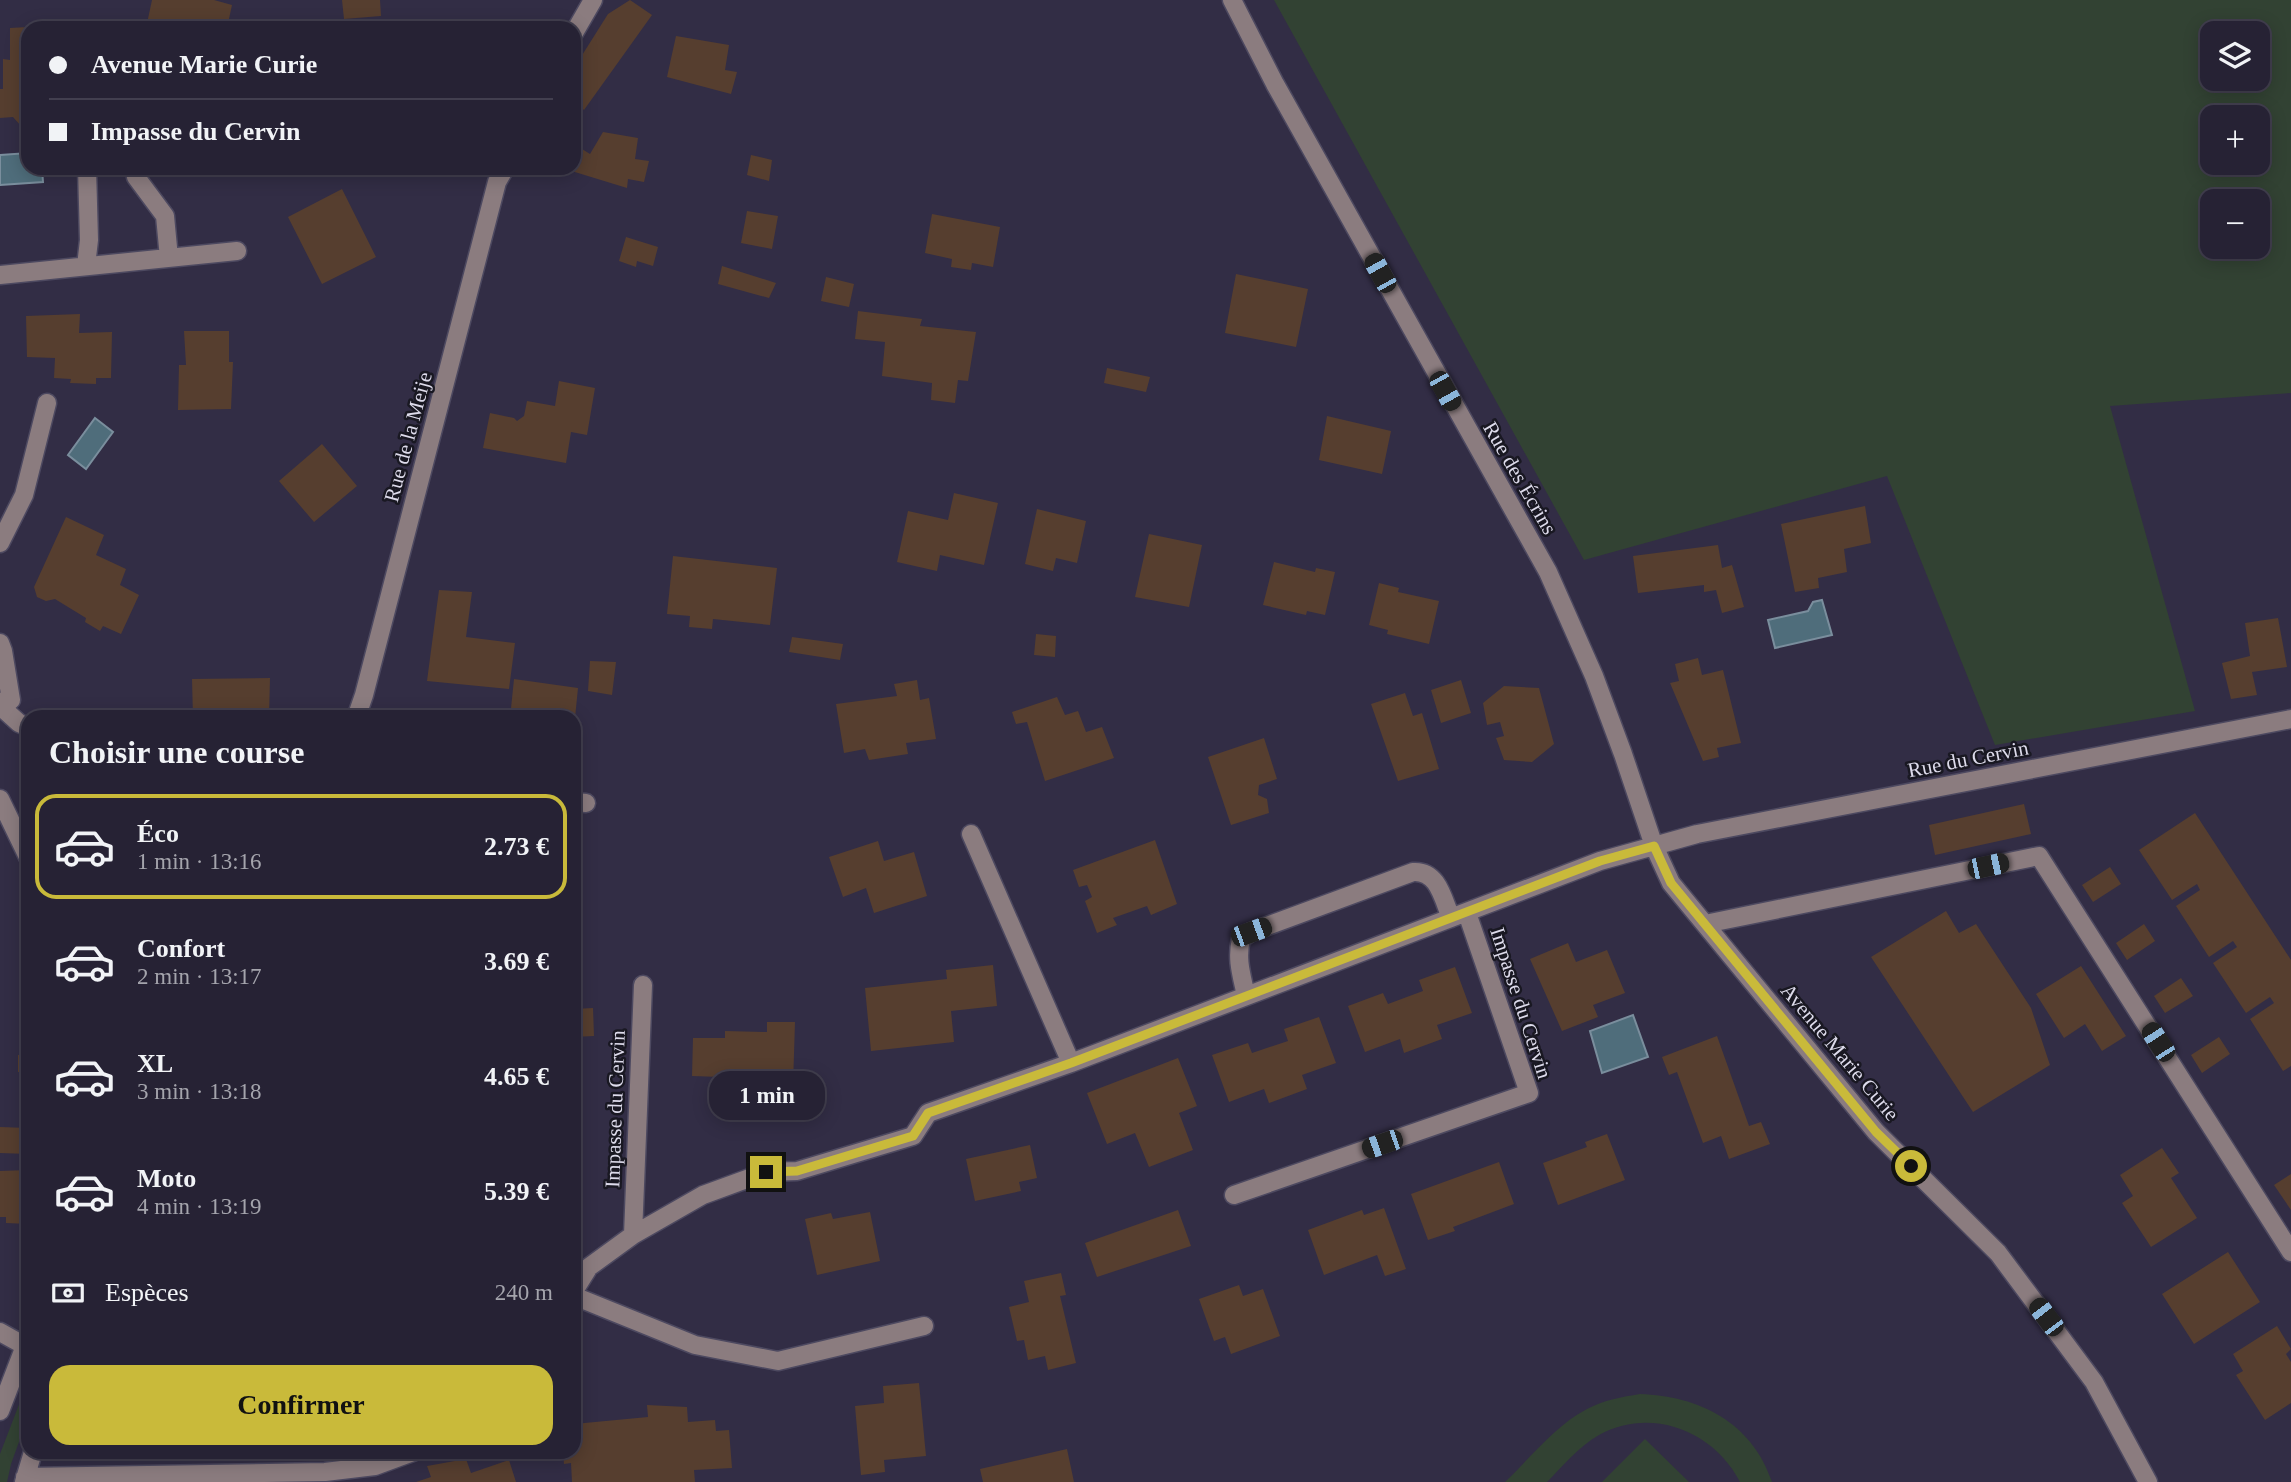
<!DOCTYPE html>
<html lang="fr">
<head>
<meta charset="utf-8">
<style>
  body { margin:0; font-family:Georgia,serif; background:#2e2a3c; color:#f1f3f6; height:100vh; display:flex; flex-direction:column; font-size:26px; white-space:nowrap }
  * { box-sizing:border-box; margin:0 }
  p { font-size:23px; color:#a4a4ac }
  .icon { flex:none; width:38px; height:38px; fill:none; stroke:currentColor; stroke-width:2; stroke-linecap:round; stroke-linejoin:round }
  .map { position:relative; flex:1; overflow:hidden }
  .sheet { position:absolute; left:21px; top:710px; width:560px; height:749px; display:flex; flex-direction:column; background:#262234; border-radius:21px; box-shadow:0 4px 18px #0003,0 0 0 2px #423f4f }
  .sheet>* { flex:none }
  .top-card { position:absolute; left:21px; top:21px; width:560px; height:154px; border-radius:21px; box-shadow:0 4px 18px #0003,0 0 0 2px #423f4f; display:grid; align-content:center; height:154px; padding:0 28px; background:#262234 }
  .buttons { position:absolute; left:2200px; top:21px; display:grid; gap:14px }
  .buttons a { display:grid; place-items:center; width:70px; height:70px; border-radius:14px; background:#262234; box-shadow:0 4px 18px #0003,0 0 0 2px #423f4f; font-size:35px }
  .end { position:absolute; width:32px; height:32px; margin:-16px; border:9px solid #c9ba3a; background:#111; box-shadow:0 0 0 4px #111 }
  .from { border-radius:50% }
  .bubble { position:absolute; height:49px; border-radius:21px; background:#262234; box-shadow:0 4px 18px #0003,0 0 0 2px #423f4f; font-size:23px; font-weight:700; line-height:49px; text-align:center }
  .car { position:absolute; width:21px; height:42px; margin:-21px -10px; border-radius:9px; box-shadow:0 0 5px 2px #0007; background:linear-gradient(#222 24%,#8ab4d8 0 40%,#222 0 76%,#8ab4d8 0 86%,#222 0) }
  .top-card b { display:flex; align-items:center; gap:24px; height:66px; font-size:26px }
  .top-card b+b { border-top:2px solid #423f4f }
  .top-card i { width:18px; height:18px; background:#f1f3f6 }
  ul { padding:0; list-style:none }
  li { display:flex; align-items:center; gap:21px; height:105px; margin:0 14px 10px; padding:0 14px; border:4px solid transparent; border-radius:21px }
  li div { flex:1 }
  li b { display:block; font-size:26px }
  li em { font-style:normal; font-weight:700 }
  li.on { border-color:#c9ba3a }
  li>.icon { width:63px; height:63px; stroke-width:1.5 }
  h2 { padding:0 28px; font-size:32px; line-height:84px }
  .pay { display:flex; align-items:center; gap:18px; height:77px; padding:0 28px; font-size:26px }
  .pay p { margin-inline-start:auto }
  .cta { display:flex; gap:14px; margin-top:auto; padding:14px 28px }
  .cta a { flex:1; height:80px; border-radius:21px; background:#c9ba3a; color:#111; font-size:28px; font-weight:700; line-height:80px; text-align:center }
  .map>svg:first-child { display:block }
  .green { fill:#324233; fill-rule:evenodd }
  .water { fill:#4f6d7b; stroke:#7a8e9d; stroke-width:2 }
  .building { fill:#563e2f }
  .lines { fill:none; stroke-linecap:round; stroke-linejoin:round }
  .minor-casing { stroke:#4d4960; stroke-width:21 }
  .minor { stroke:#8b7c7f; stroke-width:18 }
  .route { stroke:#c9ba3a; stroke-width:9 }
  .labels { text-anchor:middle; stroke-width:5; stroke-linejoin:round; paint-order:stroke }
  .street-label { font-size:21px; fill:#dddbeb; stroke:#191822 }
</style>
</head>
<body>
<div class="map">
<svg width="2291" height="1482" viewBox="0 0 2291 1482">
  <rect width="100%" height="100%" fill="#322d45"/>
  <path class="green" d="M1274,0H2291V393L2110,406L2195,711L1995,745L1887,476L1584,560ZM2212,33H2258V79H2212ZM2258,117V163H2212V117ZM2212,201H2258V247H2212Z
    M28,1381V1417L11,1464L7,1482H0V1454Z
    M1640,1394C1699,1396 1752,1422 1772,1482H1740C1714,1431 1651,1406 1599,1435C1578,1447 1563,1466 1547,1482H1505C1531,1457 1556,1425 1587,1409C1604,1400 1622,1397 1640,1394Z
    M1645,1439L1689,1482H1602Z"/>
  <path class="water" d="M28,153V168H42L43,182L0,185V155Z
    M95,418L113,432L86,469L68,455Z
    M1822,600L1832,635L1775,648L1768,620L1808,611L1813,602Z
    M1633,1015L1648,1057L1602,1073L1590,1031Z"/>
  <path class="building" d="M152,0H214L232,5L227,28H146Z
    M342,0H380L381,16L344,19Z
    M630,0L652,15L584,110L574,101V68L608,14Z
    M28,27V126H21L13,117L0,118V89H3V59L10,60V28Z
    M676,36L729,45L725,70L737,72L731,94L667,77Z
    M603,132L638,138L635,159L649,161L644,182L628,179L627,188L565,169L574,168V144L590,154Z
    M751,155L772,160L769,181L747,175Z
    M342,189L376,257L322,284L288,217Z
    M747,211L778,216L772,249L741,243Z
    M932,214L1000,227L993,267L972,263L971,270L951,267L952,259L925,253Z
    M626,237L658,247L653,266L637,261L636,267L619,261Z
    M722,266L776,283L769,298L718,284Z
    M1236,274L1308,289L1296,347L1225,333Z
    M826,277L854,284L849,307L821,301Z
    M858,311L922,319L920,326L976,332L968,381L958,380L955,403L931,400L932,383L882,376L885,342L855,339Z
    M80,314L79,333L112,332L111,378H96V384L70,383L71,379L54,378L55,358L27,357L26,316Z
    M184,331H229V362H233L231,409L178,410L179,365H186Z
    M1107,368L1150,377L1146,392L1104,383Z
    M559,381L595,388L587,435L571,432L566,463L483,448L490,413L514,418L517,421L524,416L527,401L555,406Z
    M1327,416L1391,431L1382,474L1319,460Z
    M322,444L357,486L314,522L279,481Z
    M954,493L998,503L984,565L940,555L937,571L897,562L908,511L948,520Z
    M1865,506L1871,543L1844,549L1847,572L1818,578L1819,588L1795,592L1781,524Z
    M1037,509L1086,521L1077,563L1056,558L1053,571L1025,564Z
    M66,517L104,535L96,555L126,569L120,585L139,595L121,634L103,626L100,631L85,622L86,618L55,599L46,601L37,597L34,587Z
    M1149,534L1202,545L1189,607L1135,597Z
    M1718,545L1722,568L1732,565L1744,607L1722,613L1716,590L1704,592V585L1638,593L1633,556Z
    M673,556L777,568L770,625L713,619L712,629L689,627L690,616L667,614Z
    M1274,562L1315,572L1316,568L1335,572L1325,615L1307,611L1306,615L1263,605Z
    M1379,583L1399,588L1398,592L1439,601L1429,644L1387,634L1388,630L1369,625Z
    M439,590L472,592L466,637L515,643L509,689L427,681Z
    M2278,618L2287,667L2252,672L2257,695L2231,699L2222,663L2250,656L2245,623Z
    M1036,634L1056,636L1055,657L1034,655Z
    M792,637L843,644L840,660L789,652Z
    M1698,658L1702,675L1723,670L1741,743L1717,748L1719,757L1703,761L1670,683L1679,681L1675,664Z
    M590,661L616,662L612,695L588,691Z
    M270,678L269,718H193L192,679Z
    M514,679L578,688L575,718H510Z
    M917,680L920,700L929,698L936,739L906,743L908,754L869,760L865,749L844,753L836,704L897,696L894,684Z
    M1461,680L1471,713L1441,723L1431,690Z
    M1504,686L1539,688L1554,744L1532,762L1504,760L1496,738L1504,736L1500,722L1487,725L1483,703Z
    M1405,693L1413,716L1422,713L1439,769L1398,781L1371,704Z
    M1057,697L1065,715L1078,711L1086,732L1102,727L1114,758L1045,781L1027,722L1016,724L1012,712Z
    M1264,738L1277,779L1259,785L1258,795L1267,799L1269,813L1231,825L1208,757Z
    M2024,804L2031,834L1935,855L1929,825Z
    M2195,813L2291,960V1066L2283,1071L2250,1019L2274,1003L2270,997L2246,1013L2213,963L2237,947L2233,941L2209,957L2176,906L2200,890L2197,884L2172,900L2139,850Z
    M1155,840L1177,904L1151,915L1147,906L1113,918L1117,925L1097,933L1085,901L1092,897L1087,885L1079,887L1073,870Z
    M878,841L884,861L914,852L927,896L874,913L866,888L843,897L829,857Z
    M2110,867L2121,884L2093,902L2082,885Z
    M1946,911L1959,933L1976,924L2031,1008L2050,1065L1973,1112L1871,957Z
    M2144,924L2155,941L2127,960L2116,943Z
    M1568,943L1576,962L1607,950L1625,993L1593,1005L1598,1017L1562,1031L1530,959Z
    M993,965L997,1006L951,1011L954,1042L871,1051L865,988L947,979L946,970Z
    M2081,966L2126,1036L2102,1051L2085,1024L2064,1038L2036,994Z
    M1455,967L1472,1013L1437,1025L1442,1039L1404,1053L1400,1039L1365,1052L1348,1006L1383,993L1388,1004L1423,991L1419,980Z
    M2181,978L2193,996L2165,1013L2154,996Z
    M593,1008L594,1036L574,1037V1009Z
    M1319,1017L1336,1063L1302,1075L1307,1089L1269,1103L1264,1089L1229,1102L1212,1055L1248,1043L1252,1053L1288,1041L1284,1029Z
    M767,1022H795L793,1086L750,1085V1078L692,1076L693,1038H725V1031L767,1032Z
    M1717,1036L1749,1126L1761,1122L1770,1144L1729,1159L1721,1136L1703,1143L1677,1072L1669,1075L1662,1057Z
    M2219,1037L2230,1054L2202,1073L2191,1055Z
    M18,1055H28V1072H18Z
    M1178,1058L1197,1106L1179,1113L1193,1150L1149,1167L1135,1133L1107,1144L1087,1093Z
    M0,1127L28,1128V1154L0,1153Z
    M1607,1134L1625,1180L1558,1205L1543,1163L1587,1147L1585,1142Z
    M1030,1145L1037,1178L1019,1182L1021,1191L975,1201L966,1159Z
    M2162,1148L2179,1173L2171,1178L2197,1218L2151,1247L2122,1203L2133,1196L2120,1175Z
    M1499,1162L1514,1204L1453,1227L1455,1231L1428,1240L1411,1194Z
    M28,1170V1224L6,1223V1217H0V1171Z
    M2291,1174V1210L2274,1185Z
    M1384,1208L1406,1269L1385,1276L1377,1255L1324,1275L1308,1230L1362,1210L1364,1215Z
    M1178,1210L1191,1246L1097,1277L1085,1243Z
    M870,1212L880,1261L817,1275L805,1219L831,1213L833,1219Z
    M2228,1252L2260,1302L2194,1344L2162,1294Z
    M1061,1273L1066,1295L1060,1296L1076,1363L1048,1370L1045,1356L1028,1360L1024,1340L1017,1341L1009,1307L1029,1302L1024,1281Z
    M1239,1285L1243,1296L1263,1289L1280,1336L1231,1354L1225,1337L1214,1341L1199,1299Z
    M2277,1326L2291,1349L2286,1354L2291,1362V1403L2265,1420L2236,1375L2243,1371L2233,1354Z
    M919,1383L926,1456L884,1460L885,1472L861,1475L855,1406L884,1403L883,1386Z
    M647,1405L687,1407L688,1422L715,1420L716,1431L729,1430L732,1468L694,1470L695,1482H572L571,1463L564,1464L563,1452H574V1424L648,1417Z
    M1067,1449L1074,1482H983L980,1469Z
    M466,1459L471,1473L509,1460L516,1482H416L431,1477L427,1466Z"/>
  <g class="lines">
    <defs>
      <path id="minor" d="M1232,0L1275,84L1548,572L1594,676L1623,754L1654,846L1671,883L1876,1132L1998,1253L2094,1382L2148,1482
        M574,33L593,0
        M135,168L136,177L165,216L169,258
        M86,266L89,240L87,168
        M0,275L237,251
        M0,543L24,495L47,403
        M0,643L3,651L11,700L0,702
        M0,706L19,723L28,727
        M356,718L364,695L497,182L505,168
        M0,799L28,857
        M574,802L586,803
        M971,834L1071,1063
        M1705,924L2039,856L2291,1252
        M1246,996C1242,976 1236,960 1241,939L1251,932L1413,872C1438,870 1443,899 1451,918
        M1234,1195L1529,1093L1467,913
        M633,1235L643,985
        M574,1291L589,1267L633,1235L703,1195L766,1172L797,1171L913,1136L928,1113L1071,1063L1600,861L1697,834L2291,719
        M574,1296L695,1345L778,1361L924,1326
        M0,1332L25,1346
        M0,1411L28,1338
        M25,1477L325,1472L375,1466L413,1452
        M24,1482L33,1452"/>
    </defs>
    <use href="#minor" class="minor-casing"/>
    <use href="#minor" class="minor"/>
  </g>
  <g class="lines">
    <path class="route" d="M766,1172L797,1171L913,1136L928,1113L1071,1063L1600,861L1654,846L1671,883L1876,1132L1911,1166"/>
  </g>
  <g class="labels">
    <g class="street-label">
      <text transform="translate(408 437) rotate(-75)" y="7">Rue de la Meije</text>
      <text transform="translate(1520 478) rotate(60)" y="7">Rue des Écrins</text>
      <text transform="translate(1968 759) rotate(-11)" y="7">Rue du Cervin</text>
      <text transform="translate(1521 1003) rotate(72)" y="7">Impasse du Cervin</text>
      <text transform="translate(1840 1052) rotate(50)" y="7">Avenue Marie Curie</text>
      <text transform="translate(615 1109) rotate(-88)" y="7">Impasse du Cervin</text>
    </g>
  </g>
</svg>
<div class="buttons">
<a><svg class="icon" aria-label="layers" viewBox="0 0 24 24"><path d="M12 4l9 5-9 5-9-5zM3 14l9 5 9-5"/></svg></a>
<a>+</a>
<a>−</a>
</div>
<i class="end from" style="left:1911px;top:1166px"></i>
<i class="end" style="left:766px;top:1172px"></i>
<div class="bubble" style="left:709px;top:1071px;width:116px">1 min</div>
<i class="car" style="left:1380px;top:273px;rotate:331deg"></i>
<i class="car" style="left:1445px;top:391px;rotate:151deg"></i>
<i class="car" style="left:1988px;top:866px;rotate:78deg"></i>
<i class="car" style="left:1251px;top:932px;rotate:70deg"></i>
<i class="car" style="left:2158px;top:1042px;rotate:327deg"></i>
<i class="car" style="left:1382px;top:1144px;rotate:251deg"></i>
<i class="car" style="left:2046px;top:1317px;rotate:323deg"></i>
<div class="top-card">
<b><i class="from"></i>Avenue Marie Curie</b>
<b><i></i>Impasse du Cervin</b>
</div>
<section class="sheet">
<h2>Choisir une course</h2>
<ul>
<li class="on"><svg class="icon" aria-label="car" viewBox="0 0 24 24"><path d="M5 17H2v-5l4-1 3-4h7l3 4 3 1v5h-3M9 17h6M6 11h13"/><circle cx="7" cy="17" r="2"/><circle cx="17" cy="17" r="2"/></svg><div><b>Éco</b><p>1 min · 13:16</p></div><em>2.73 €</em></li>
<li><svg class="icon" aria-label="car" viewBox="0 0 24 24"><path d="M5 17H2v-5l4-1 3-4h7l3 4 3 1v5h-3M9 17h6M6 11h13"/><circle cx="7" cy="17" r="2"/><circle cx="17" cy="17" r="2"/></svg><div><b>Confort</b><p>2 min · 13:17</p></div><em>3.69 €</em></li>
<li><svg class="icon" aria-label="car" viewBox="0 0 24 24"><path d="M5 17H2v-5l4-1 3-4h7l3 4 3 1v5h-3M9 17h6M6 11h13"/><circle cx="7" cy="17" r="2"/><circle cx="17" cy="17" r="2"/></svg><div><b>XL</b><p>3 min · 13:18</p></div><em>4.65 €</em></li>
<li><svg class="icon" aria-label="car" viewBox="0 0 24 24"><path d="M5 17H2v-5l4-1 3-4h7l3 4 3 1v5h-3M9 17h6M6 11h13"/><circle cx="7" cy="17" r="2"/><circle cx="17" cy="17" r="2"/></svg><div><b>Moto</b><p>4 min · 13:19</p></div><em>5.39 €</em></li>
</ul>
<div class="pay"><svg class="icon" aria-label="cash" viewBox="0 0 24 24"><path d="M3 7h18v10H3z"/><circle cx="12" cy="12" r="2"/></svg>Espèces<p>240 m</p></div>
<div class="cta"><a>Confirmer</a></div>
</section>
</div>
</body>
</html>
